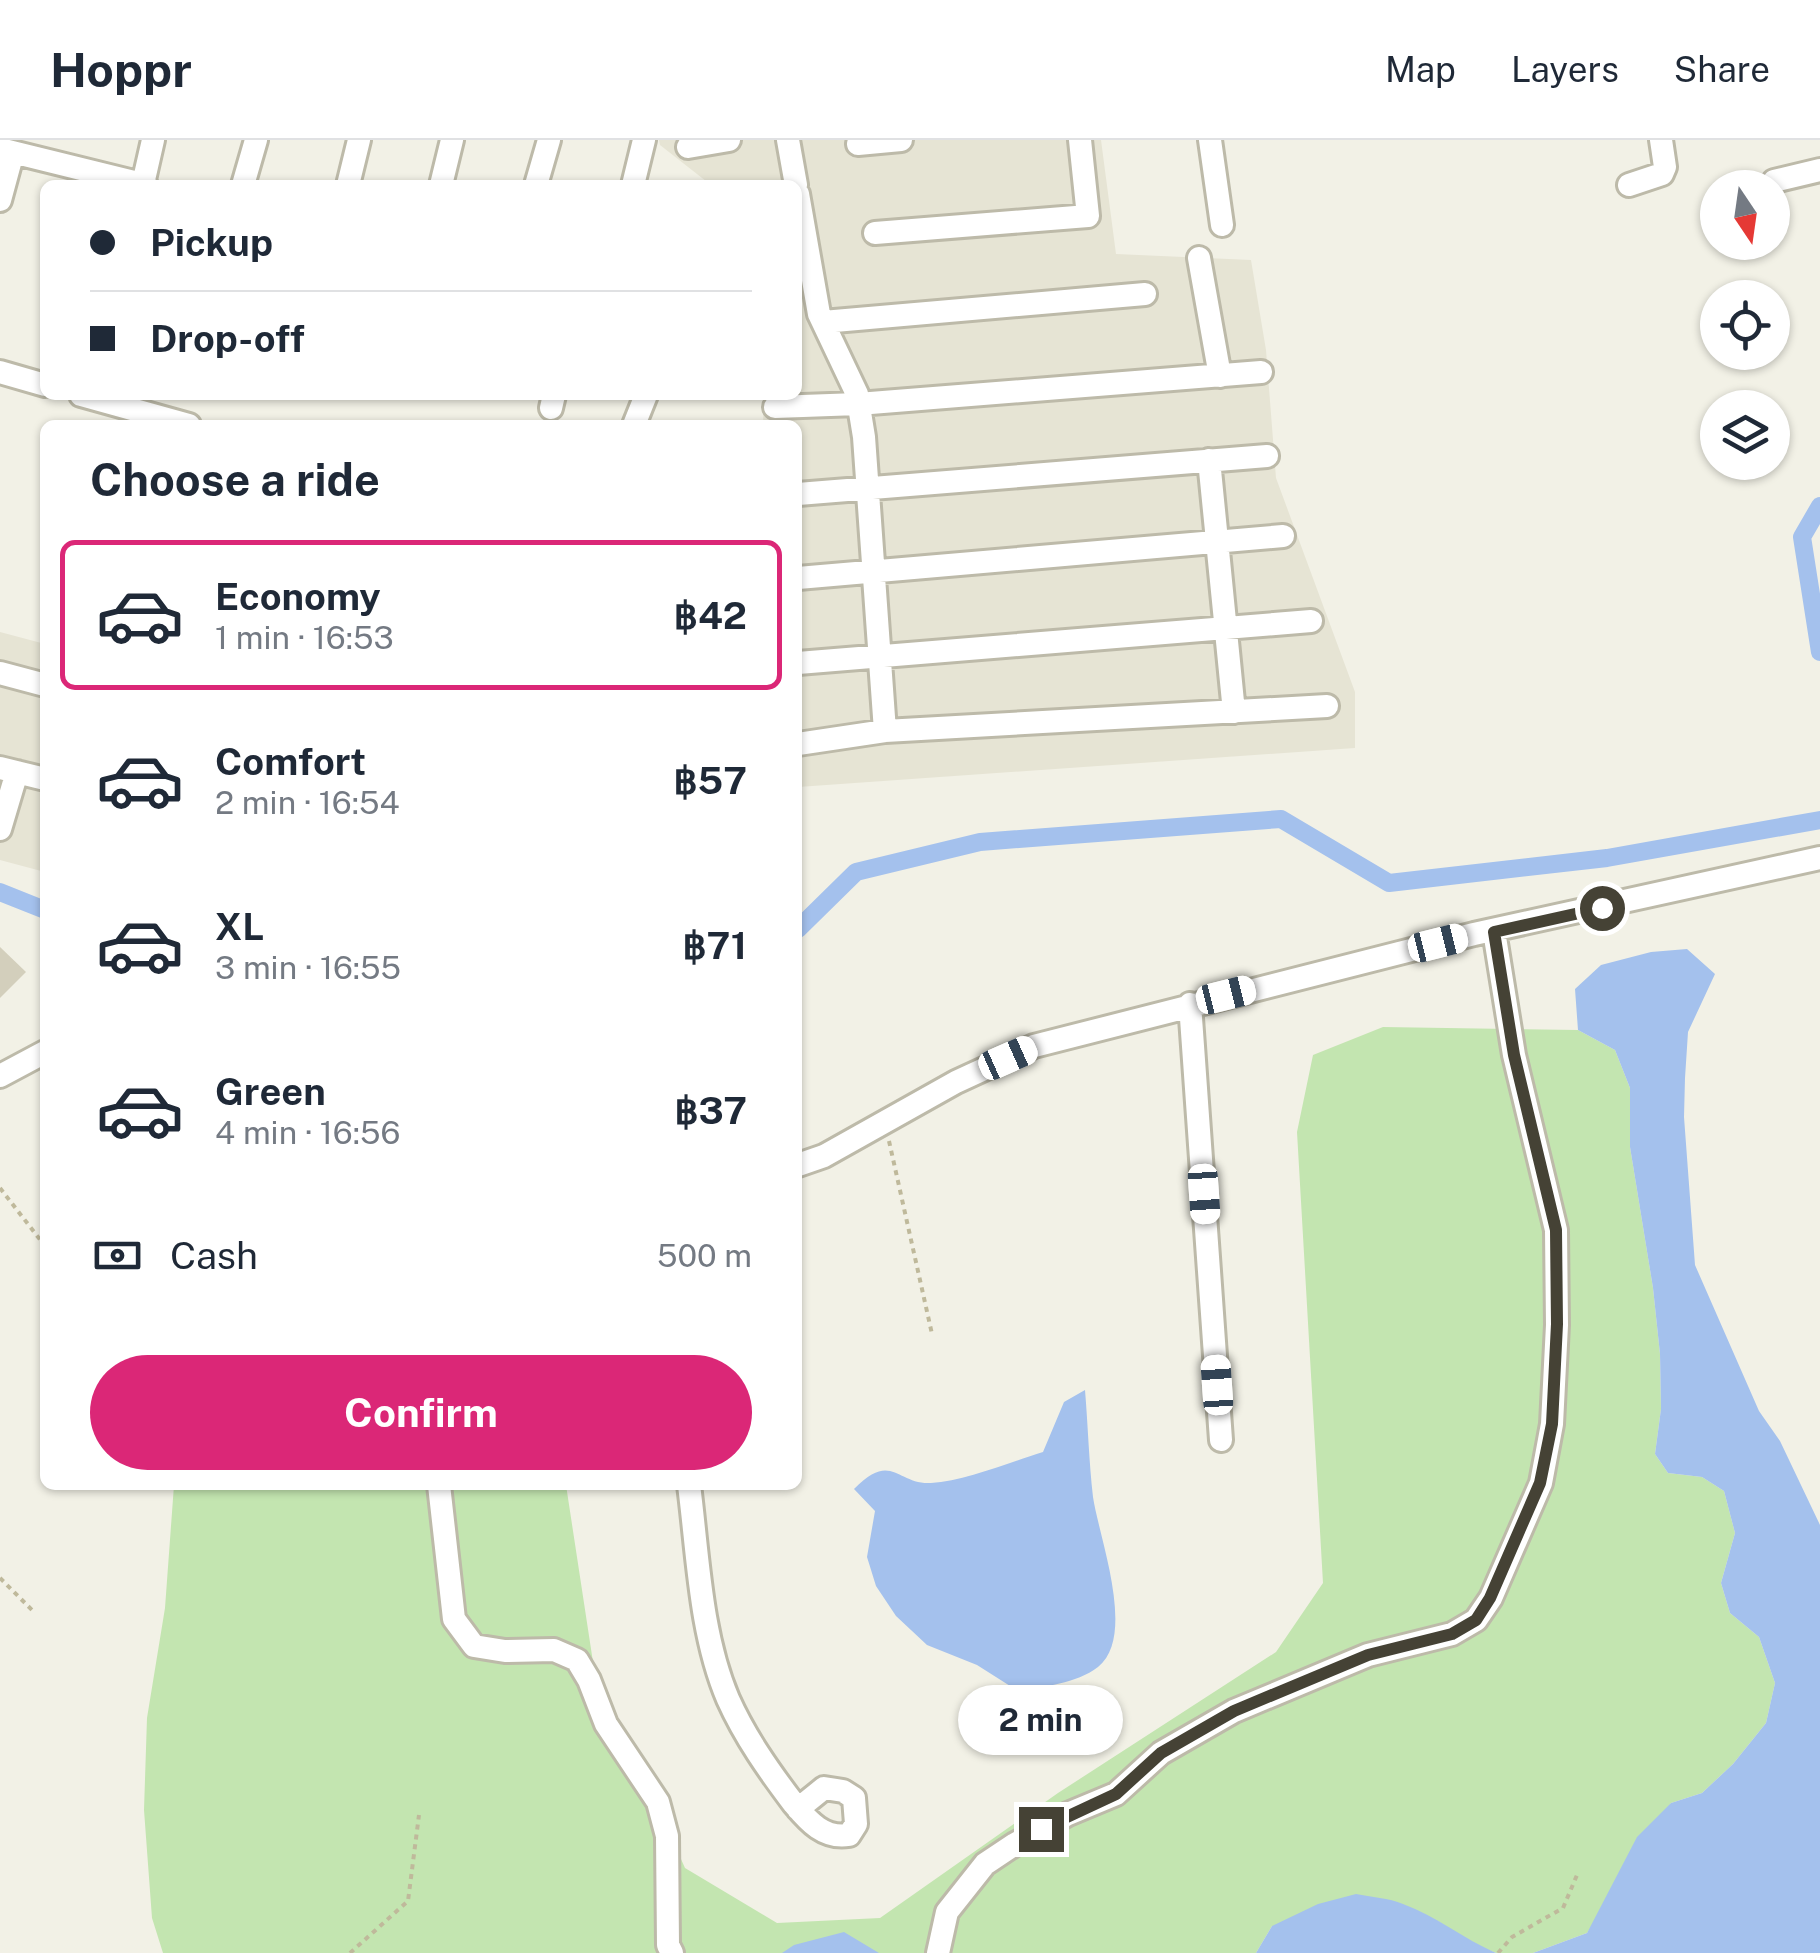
<!DOCTYPE html>
<html lang="en">
<head>
<meta charset="utf-8">
<style>
  body { margin:0; font-family:"Public Sans",sans-serif; background:#f2f2f3; color:#1f2937; height:100vh; display:flex; flex-direction:column; font-size:38px; white-space:nowrap }
  * { box-sizing:border-box; margin:0 }
  p { font-size:32px; color:#747a83 }
  .icon { flex:none; width:55px; height:55px; fill:none; stroke:currentColor; stroke-width:2; stroke-linecap:round; stroke-linejoin:round }
  .map { position:relative; flex:1; overflow:hidden }
  .drawer { position:absolute; left:40px; top:280px; width:762px; height:1070px; display:flex; flex-direction:column; background:#fff; border-radius:15px; box-shadow:0 2px 8px #0004 }
  .drawer>* { flex:none }
  .hud { position:absolute; left:40px; top:40px; width:762px; height:220px; border-radius:15px; box-shadow:0 2px 8px #0004; display:grid; align-content:center; height:220px; padding:0 50px; background:#fff }
  .needle { width:65px; rotate:167deg }
  .fabs { position:absolute; left:1700px; top:30px; display:grid; gap:20px }
  .fabs a { display:grid; place-items:center; width:90px; height:90px; border-radius:50%; background:#fff; box-shadow:0 2px 8px #0004; font-size:50px }
  .end { position:absolute; width:45px; height:45px; margin:-22px; border:12px solid #454235; background:#fff; box-shadow:0 0 0 5px #fff }
  .from { border-radius:50% }
  .bubble { position:absolute; height:70px; border-radius:35px; background:#fff; box-shadow:0 2px 8px #0004; font-size:32px; font-weight:700; line-height:70px; text-align:center }
  .car { position:absolute; width:30px; height:60px; margin:-30px -15px; border-radius:12px; box-shadow:0 0 8px 2px #0007; background:linear-gradient(#fff 24%,#345 0 40%,#fff 0 76%,#345 0 86%,#fff 0) }
  .hud b { display:flex; align-items:center; gap:35px; height:95px; font-size:38px }
  .hud b+b { border-top:2px solid #e0e1e3 }
  .hud i { width:25px; height:25px; background:#1f2937 }
  ul { padding:0; list-style:none }
  li { display:flex; align-items:center; gap:30px; height:150px; margin:0 20px 15px; padding:0 30px; border:5px solid transparent; border-radius:15px }
  li div { flex:1 }
  li b { display:block; font-size:38px }
  li em { font-style:normal; font-weight:700 }
  li.on { border-color:#db2777 }
  li>.icon { width:90px; height:90px; stroke-width:1.5 }
  h2 { padding:0 50px; font-size:45px; line-height:120px }
  .pay { display:flex; align-items:center; gap:25px; height:110px; padding:0 50px; font-size:38px }
  .pay p { margin-inline-start:auto }
  .action { display:flex; gap:20px; margin-top:auto; padding:20px 50px }
  .action a { flex:1; height:115px; border-radius:60px; background:#db2777; color:#fff; font-size:40px; font-weight:700; line-height:115px; text-align:center }
  header { display:flex; align-items:center; gap:60px; box-sizing:border-box; height:140px; padding:0 50px; background:#fff; border-bottom:2px solid #e0e1e3 }
  header strong { font-size:48px }
  nav { display:flex; gap:55px; margin-inline-start:auto; font-size:35px }
  .map>svg:first-child { display:block }
  .residential { fill:#e6e4d4 }
  .green { fill:#c3e5b0 }
  .water { fill:#a4c1ed }
  .lines { fill:none; stroke-linecap:round; stroke-linejoin:round }
  .canal { stroke:#a4c1ed; stroke-width:18 }
  .building { fill:#d3cfbc }
  .minor-casing { stroke:#bdbaa9; stroke-width:28 }
  .path { stroke:#bfb99b; stroke-width:4; stroke-dasharray:5 5; stroke-linecap:butt }
  .minor { stroke:#fff; stroke-width:22 }
  .route { stroke:#454235; stroke-width:12 }
</style>
</head>
<body>
<header>
<strong>Hoppr</strong>
<nav><a>Map</a><a>Layers</a><a>Share</a></nav>
</header>
<div class="map">
<svg width="1820" height="1813" viewBox="0 0 1820 1813">
  <rect width="100%" height="100%" fill="#f2f1e6"/>
  <path class="residential" d="M659,0H1101L1116,114L1251,120L1266,210L1276,338L1355,552V608L798,647V285H763L764,255H798V45H711L660,5Z
    M0,492L45,504V732L0,720Z"/>
  <path class="green" d="M1383,887L1578,890L1615,910L1630,948V1007L1653,1148L1660,1214L1661,1269L1655,1314L1668,1333L1702,1337L1724,1351L1735,1393L1721,1443L1730,1473L1759,1497L1775,1543L1766,1583L1733,1624L1702,1653L1671,1663L1587,1793L1533,1813H1496L1466,1801L1438,1781L1272,1786L1256,1813H163L152,1778L144,1670L147,1578L165,1468L174,1345H566L593,1522L685,1728L777,1783L880,1778L1058,1653L1276,1512L1323,1443L1297,992L1313,915Z"/>
  <path class="water" d="M1687,809L1715,834L1688,892L1685,938L1684,977L1695,1125L1759,1271L1780,1301L1820,1385V1813H1533L1587,1793L1637,1697L1671,1663L1702,1653L1733,1624L1766,1583L1775,1543L1759,1497L1730,1473L1721,1443L1735,1393L1724,1351L1702,1337L1668,1333L1655,1314L1661,1269L1660,1214L1653,1148L1630,1007V948L1615,910L1578,890L1575,849L1601,825L1651,812Z
    M1085,1250C1088,1286 1089,1322 1093,1357C1099,1398 1137,1496 1098,1527C1076,1544 1044,1546 1018,1551L977,1525L927,1505L896,1476L876,1446L867,1417L875,1371L854,1349C892,1310 897,1345 931,1343C965,1341 1010,1322 1043,1312L1064,1262Z
    M1356,1754C1371,1757 1389,1758 1403,1764C1436,1776 1464,1799 1496,1813H1256L1272,1786L1318,1764Z
    M844,1792L879,1813H782L794,1805Z"/>
  <g class="lines">
    <path class="canal" d="M1820,366L1802,397L1820,512
      M0,752L45,770
      M798,789L856,732L980,702L1281,679L1389,743L1607,718L1820,680"/>
  </g>
  <path class="building" d="M0,807L26,832L0,858Z"/>
  <g class="lines">
    <defs>
      <path id="minor" d="M788,0L796,45
        M1210,0L1222,85
        M858,4L901,0
        M688,7L729,0
        M0,9L146,45
        M1774,41L1820,30
        M143,44L153,0
        M243,45L256,0
        M348,45L359,0
        M441,45L452,0
        M536,45L549,0
        M633,45L644,0
        M1629,45L1662,34L1665,27L1661,0
        M798,54L819,174L857,254L864,297L885,591
        M0,60L13,12
        M875,93L1088,76L1080,0
        M1199,118L1220,236
        M823,182L1145,154
        M0,232L45,245
        M81,255L189,285
        M775,267L858,264L1261,232
        M551,268L554,255
        M634,285L646,255
        M1209,320L1234,572
        M798,354L1267,316
        M798,438L1283,396
        M798,523L1311,481
        M0,533L45,545
        M798,604L885,591L1327,566
        M0,628L45,639
        M0,689L17,632
        M1190,864L1221,1300
        M0,936L45,912
        M798,1025L824,1016L956,942L1034,906L1474,794L1820,718
        M439,1345L454,1479L474,1506L505,1511L554,1510L577,1520L589,1540L606,1584L658,1662L667,1696L668,1805L672,1813
        M689,1345C698,1415 700,1493 728,1559C745,1597 769,1631 794,1664C809,1682 824,1699 849,1695L856,1684L854,1658L843,1651L824,1648L798,1669
        M938,1813L947,1772L985,1724L1015,1704L1068,1674L1116,1654L1161,1613L1234,1571L1368,1515L1452,1494L1476,1480L1491,1458L1541,1343L1552,1284L1557,1185L1556,1090L1514,915L1494,791"/>
    </defs>
    <use href="#minor" class="minor-casing"/>
    <path class="path" d="M889,1001L932,1194
      M0,1048L45,1106
      M0,1438L34,1472
      M350,1813L408,1761L419,1675
      M1498,1813L1512,1797L1563,1768L1577,1735"/>
    <use href="#minor" class="minor"/>
  </g>
  <g class="lines">
    <path class="route" d="M1041,1689L1116,1654L1161,1613L1234,1571L1368,1515L1452,1494L1476,1480L1490,1458L1540,1343L1552,1284L1557,1184L1556,1090L1514,915L1494,792L1602,768"/>
  </g>
</svg>
<div class="fabs">
<a><svg class="needle" viewBox="-14 -14 28 28"><path d="M0-13l5 13h-10z" fill="#e53935"/><path d="M0 13l5-13h-10z" fill="#747a83"/></svg></a>
<a><svg class="icon" aria-label="locate" viewBox="0 0 24 24"><circle cx="12" cy="12" r="6"/><path d="M12 2v4M12 18v4M2 12h4M18 12h4"/></svg></a>
<a><svg class="icon" aria-label="layers" viewBox="0 0 24 24"><path d="M12 4l9 5-9 5-9-5zM3 14l9 5 9-5"/></svg></a>
</div>
<i class="end from" style="left:1602px;top:768px"></i>
<i class="end" style="left:1041px;top:1689px"></i>
<div class="bubble" style="left:958px;top:1545px;width:165px">2 min</div>
<i class="car" style="left:1438px;top:803px;rotate:76deg"></i>
<i class="car" style="left:1226px;top:855px;rotate:76deg"></i>
<i class="car" style="left:1008px;top:918px;rotate:66deg"></i>
<i class="car" style="left:1204px;top:1054px;rotate:176deg"></i>
<i class="car" style="left:1217px;top:1245px;rotate:356deg"></i>
<div class="hud">
<b><i class="from"></i>Pickup</b>
<b><i></i>Drop-off</b>
</div>
<section class="drawer">
<h2>Choose a ride</h2>
<ul>
<li class="on"><svg class="icon" aria-label="car" viewBox="0 0 24 24"><path d="M5 17H2v-5l4-1 3-4h7l3 4 3 1v5h-3M9 17h6M6 11h13"/><circle cx="7" cy="17" r="2"/><circle cx="17" cy="17" r="2"/></svg><div><b>Economy</b><p>1 min · 16:53</p></div><em>฿42</em></li>
<li><svg class="icon" aria-label="car" viewBox="0 0 24 24"><path d="M5 17H2v-5l4-1 3-4h7l3 4 3 1v5h-3M9 17h6M6 11h13"/><circle cx="7" cy="17" r="2"/><circle cx="17" cy="17" r="2"/></svg><div><b>Comfort</b><p>2 min · 16:54</p></div><em>฿57</em></li>
<li><svg class="icon" aria-label="car" viewBox="0 0 24 24"><path d="M5 17H2v-5l4-1 3-4h7l3 4 3 1v5h-3M9 17h6M6 11h13"/><circle cx="7" cy="17" r="2"/><circle cx="17" cy="17" r="2"/></svg><div><b>XL</b><p>3 min · 16:55</p></div><em>฿71</em></li>
<li><svg class="icon" aria-label="car" viewBox="0 0 24 24"><path d="M5 17H2v-5l4-1 3-4h7l3 4 3 1v5h-3M9 17h6M6 11h13"/><circle cx="7" cy="17" r="2"/><circle cx="17" cy="17" r="2"/></svg><div><b>Green</b><p>4 min · 16:56</p></div><em>฿37</em></li>
</ul>
<div class="pay"><svg class="icon" aria-label="cash" viewBox="0 0 24 24"><path d="M3 7h18v10H3z"/><circle cx="12" cy="12" r="2"/></svg>Cash<p>500 m</p></div>
<div class="action"><a>Confirm</a></div>
</section>
</div>
</body>
</html>
